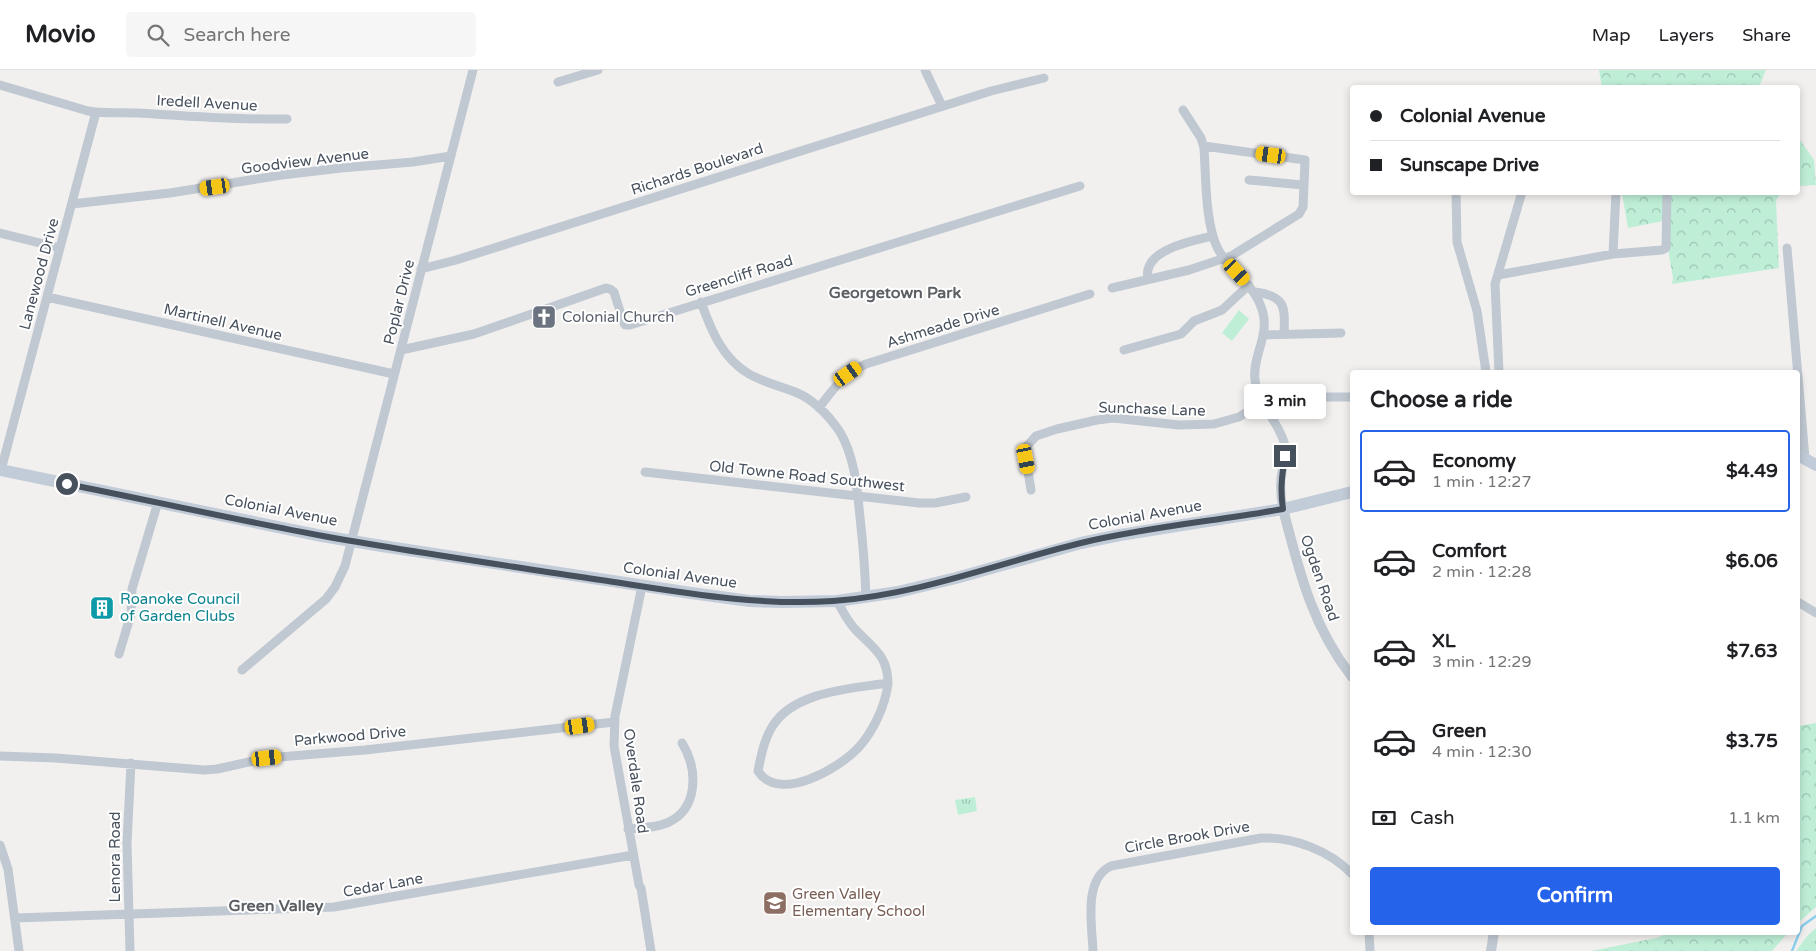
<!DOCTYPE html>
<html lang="en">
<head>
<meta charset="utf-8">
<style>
  body { margin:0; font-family:"Varela Round",sans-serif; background:#f6f6f6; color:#202124; height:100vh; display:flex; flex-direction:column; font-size:19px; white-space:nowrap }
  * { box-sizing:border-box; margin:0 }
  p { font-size:16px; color:#757577 }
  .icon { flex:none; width:28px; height:28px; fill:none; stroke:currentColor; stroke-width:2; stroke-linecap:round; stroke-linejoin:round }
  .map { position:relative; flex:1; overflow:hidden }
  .details { position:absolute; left:1350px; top:300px; width:450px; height:565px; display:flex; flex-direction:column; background:#fff; border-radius:5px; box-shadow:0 2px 8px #0003 }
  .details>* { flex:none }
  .banner { position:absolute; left:1350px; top:15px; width:450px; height:110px; border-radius:5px; box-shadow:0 2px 8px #0003; display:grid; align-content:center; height:110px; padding:0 20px; background:#fff }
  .end { position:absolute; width:22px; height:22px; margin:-11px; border:6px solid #47515d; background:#fff; box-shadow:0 0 0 2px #fff }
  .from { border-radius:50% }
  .bubble { position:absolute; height:35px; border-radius:5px; background:#fff; box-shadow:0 2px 8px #0003; font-size:16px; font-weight:700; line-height:35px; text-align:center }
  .car { position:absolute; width:15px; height:30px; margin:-15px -8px; border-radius:6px; box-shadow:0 0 4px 1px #0007; background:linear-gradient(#f5c518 24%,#345 0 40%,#f5c518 0 76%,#345 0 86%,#f5c518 0) }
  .banner b { display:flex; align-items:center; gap:18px; height:48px; font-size:19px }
  .banner b+b { border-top:1px solid #e0e0e0 }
  .banner i { width:12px; height:12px; background:#202124 }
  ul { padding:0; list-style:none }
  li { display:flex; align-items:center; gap:15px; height:82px; margin:0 10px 8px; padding:0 10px; border:2px solid transparent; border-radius:5px }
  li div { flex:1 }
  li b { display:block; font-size:19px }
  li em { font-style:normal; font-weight:700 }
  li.active { border-color:#2563eb }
  li>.icon { width:45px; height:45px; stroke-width:1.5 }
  h2 { padding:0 20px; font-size:22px; line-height:60px }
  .pay { display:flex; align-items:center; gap:12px; height:55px; padding:0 20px; font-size:19px }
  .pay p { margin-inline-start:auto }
  .cta { display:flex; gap:10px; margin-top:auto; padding:10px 20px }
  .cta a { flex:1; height:58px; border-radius:5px; background:#2563eb; color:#fff; font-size:20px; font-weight:700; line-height:58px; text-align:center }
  header { display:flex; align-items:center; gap:30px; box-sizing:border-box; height:70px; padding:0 25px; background:#fff; border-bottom:1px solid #e0e0e0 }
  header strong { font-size:24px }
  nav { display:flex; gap:28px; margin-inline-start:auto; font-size:18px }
  .search { width:350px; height:45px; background:#f6f6f6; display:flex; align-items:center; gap:12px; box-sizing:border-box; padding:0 18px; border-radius:5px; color:#757577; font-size:19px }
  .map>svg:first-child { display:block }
  .grass { fill:#beefd6 }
  .forest { fill:url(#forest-crowns) }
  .park { fill:url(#park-tufts) }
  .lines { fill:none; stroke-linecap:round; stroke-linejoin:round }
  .stream { stroke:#8bcfec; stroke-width:2.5 }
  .minor { stroke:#c0c8d1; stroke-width:9 }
  .tertiary { stroke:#c0c8d1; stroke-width:10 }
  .secondary { stroke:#c2cbd8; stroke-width:12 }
  .route { stroke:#47515d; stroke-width:6 }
  .labels { text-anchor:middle; stroke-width:4; stroke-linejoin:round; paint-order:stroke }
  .street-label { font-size:15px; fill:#47515d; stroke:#fff }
  .worship-label { font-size:15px; fill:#5b616d; stroke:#fff; text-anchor:start }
  .culture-label { font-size:15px; fill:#0d838f; stroke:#fff; text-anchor:start }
  .education-label { font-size:15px; fill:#785e54; stroke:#fff; text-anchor:start }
  .neighbourhood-label { font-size:16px; font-weight:bold; fill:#5c5f64; stroke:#fff }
</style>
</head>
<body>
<header>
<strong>Movio</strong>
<div class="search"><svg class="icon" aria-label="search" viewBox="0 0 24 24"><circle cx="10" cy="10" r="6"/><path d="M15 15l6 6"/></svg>Search here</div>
<nav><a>Map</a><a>Layers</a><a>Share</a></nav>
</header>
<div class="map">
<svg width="1816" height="881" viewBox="0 0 1816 881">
  <defs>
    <pattern id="forest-crowns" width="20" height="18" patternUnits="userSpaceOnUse" patternTransform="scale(1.25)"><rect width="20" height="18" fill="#beefd6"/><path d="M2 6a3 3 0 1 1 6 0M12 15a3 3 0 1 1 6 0" fill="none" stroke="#9cc4b1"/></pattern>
    <pattern id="park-tufts" width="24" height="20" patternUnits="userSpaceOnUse" patternTransform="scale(1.25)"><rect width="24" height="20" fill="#beefd6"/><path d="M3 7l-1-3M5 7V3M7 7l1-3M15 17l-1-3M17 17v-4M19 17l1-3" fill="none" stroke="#9cc4b1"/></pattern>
  </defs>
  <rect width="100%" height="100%" fill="#f2f0ef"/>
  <path class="grass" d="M1239,240L1249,249L1232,271L1222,263Z"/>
  <path class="forest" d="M1599,0H1766L1759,17L1602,18Z
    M1798,67L1814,90L1816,115L1798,116Z
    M1622,123H1781L1776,130L1779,198L1672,214L1673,208L1663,151L1628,158Z
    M1816,653V837L1798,853V656Z
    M1816,858V881H1796L1808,865Z
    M1672,862H1788V863L1772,881H1591L1656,868Z"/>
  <path class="park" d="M975,727L977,741L958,745L955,730Z"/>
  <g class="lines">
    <path class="stream" d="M1792,881L1802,856L1816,846"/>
    <path class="minor" d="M925,0L942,36
      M558,12L598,0
      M0,15L88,41C104,44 121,42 138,43C187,46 237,50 287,49
      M1183,40L1201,68L1204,78C1206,107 1205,154 1218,179C1231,204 1256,214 1263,243C1269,267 1252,287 1255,310C1258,333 1277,350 1284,372C1288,384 1282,397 1281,409C1280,419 1281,429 1283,439
      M1204,76L1305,90L1304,115
      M1456,122L1457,172L1477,241L1486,302
      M72,134L170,123L282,105L341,98L413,92L451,86
      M0,163L60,178
      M1787,178L1805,388
      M1613,184L1616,122
      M421,199L456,190L991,21L1044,8
      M1498,205L1613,184L1662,180L1666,178L1667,122
      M1148,209C1142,180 1191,171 1213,166
      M1112,218L1189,200L1231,186L1299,144L1303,137L1304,115L1249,110
      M1255,222C1286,226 1285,237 1284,264
      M47,227L394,304
      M701,232C711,260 722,288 749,304C763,312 780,316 795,322C813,329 829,346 840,362C855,388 857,418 860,447C863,474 865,500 866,527
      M1264,265L1341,263
      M401,280L474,264L606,218L610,219L614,222L623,251L625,255H630L1080,116
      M1124,280L1181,264L1194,251L1222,240L1249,215
      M1499,302L1495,214L1522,122
      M819,338C832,320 845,303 866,294L1090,224
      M1,400L96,42
      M645,402L919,433H935L966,427
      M1031,420L1026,389L1027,376L1036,366L1057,359L1097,350L1113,348L1179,355L1214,354L1239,347L1263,332L1286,327H1352
      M642,516L615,646L614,676L639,815L641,818L651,881
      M837,531C842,540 847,550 854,558C872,578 888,584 888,614
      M1798,532L1816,543
      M119,584L131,544L132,519L158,432
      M242,600L326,529L335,517L345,496L473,0
      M881,614H888C885,636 874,660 859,677C840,698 779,734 758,701C761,686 764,670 772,657C792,623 846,619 881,614Z
      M0,686L56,688L204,700L217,699L267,688L365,680L614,652
      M628,759C641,758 655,758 667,753C699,739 698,699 682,673
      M0,775L8,799L19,881
      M15,848L334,837L633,785
      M1369,862L1370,881
      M130,881L127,773L131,693
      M1093,881C1092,855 1083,809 1111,796L1261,768C1293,767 1329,780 1352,804"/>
    <path class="tertiary" d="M1283,439C1299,501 1312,556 1352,607
      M1491,881L1494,862"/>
    <path class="secondary" d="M1798,385L1816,395
      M0,400L322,466L382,476L691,523L750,531L782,532L837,531L898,522L956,508L1081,473L1120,465L1283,439L1352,422"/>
  </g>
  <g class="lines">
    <path class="route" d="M67,414C152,431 237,450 323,466C406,481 490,493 574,506C660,518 747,537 833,531C919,525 998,493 1081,473C1147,457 1216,451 1283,439C1280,420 1282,405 1285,386"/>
  </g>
  <defs>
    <symbol id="church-square" viewBox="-11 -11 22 22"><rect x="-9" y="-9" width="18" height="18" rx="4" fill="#6b7280" stroke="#fff"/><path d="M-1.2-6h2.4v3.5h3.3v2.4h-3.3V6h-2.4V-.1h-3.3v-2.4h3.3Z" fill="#fff"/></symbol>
    <symbol id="building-square" viewBox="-11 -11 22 22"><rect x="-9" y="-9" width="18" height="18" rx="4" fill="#0f9aa8" stroke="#fff"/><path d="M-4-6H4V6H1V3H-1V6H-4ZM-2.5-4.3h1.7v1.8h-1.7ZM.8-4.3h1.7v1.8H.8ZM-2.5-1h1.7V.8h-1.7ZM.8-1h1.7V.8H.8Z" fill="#fff"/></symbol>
    <symbol id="school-square" viewBox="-11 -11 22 22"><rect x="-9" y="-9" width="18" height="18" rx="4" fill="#8d6e63" stroke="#fff"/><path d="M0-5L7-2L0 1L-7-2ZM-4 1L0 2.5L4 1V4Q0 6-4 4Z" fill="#fff"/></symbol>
  </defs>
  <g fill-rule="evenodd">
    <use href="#church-square" x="530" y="233" width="28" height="28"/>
    <use href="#building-square" x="88" y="524" width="28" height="28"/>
    <use href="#school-square" x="761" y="819" width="28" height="28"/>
  </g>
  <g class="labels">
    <g class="street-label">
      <text transform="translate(207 33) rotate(3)" y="5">Iredell Avenue</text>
      <text transform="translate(305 91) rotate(-7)" y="5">Goodview Avenue</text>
      <text transform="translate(697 99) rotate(-18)" y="5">Richards Boulevard</text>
      <text transform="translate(39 204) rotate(-75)" y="5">Lanewood Drive</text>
      <text transform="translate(739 206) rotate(-17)" y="5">Greencliff Road</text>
      <text transform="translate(399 232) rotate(-76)" y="5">Poplar Drive</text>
      <text transform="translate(223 252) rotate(13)" y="5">Martinell Avenue</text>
      <text transform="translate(943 256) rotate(-17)" y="5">Ashmeade Drive</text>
      <text transform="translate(1152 339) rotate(2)" y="5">Sunchase Lane</text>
      <text transform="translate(807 406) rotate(6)" y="5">Old Towne Road Southwest</text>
      <text transform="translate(281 440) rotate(11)" y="5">Colonial Avenue</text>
      <text transform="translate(1145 445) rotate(-10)" y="5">Colonial Avenue</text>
      <text transform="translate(680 505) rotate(8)" y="5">Colonial Avenue</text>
      <text transform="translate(1320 508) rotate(71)" y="5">Ogden Road</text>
      <text transform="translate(350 666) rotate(-5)" y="5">Parkwood Drive</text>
      <text transform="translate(636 711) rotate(82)" y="5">Overdale Road</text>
      <text transform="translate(1187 767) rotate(-10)" y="5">Circle Brook Drive</text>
      <text transform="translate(115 787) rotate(-90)" y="5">Lenora Road</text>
      <text transform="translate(383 815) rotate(-10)" y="5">Cedar Lane</text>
    </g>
    <g class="worship-label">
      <text x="562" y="252">Colonial Church</text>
    </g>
    <g class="culture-label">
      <text x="120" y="534">Roanoke Council<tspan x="120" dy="17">of Garden Clubs</tspan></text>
    </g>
    <g class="education-label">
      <text x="792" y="829">Green Valley<tspan x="792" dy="17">Elementary School</tspan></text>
    </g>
    <g class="neighbourhood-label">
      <text x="895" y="228">Georgetown Park</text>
      <text x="276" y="841">Green Valley</text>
    </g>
  </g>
</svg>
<i class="end from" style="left:67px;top:414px"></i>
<i class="end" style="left:1285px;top:386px"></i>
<div class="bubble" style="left:1244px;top:314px;width:82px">3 min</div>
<i class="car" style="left:1271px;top:85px;rotate:278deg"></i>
<i class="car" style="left:215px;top:117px;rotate:262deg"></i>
<i class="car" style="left:1237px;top:202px;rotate:137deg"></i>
<i class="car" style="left:848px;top:304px;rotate:55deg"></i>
<i class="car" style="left:1026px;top:389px;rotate:169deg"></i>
<i class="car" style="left:580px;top:656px;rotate:82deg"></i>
<i class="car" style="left:267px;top:688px;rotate:84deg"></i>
<div class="banner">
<b><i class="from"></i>Colonial Avenue</b>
<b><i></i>Sunscape Drive</b>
</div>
<section class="details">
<h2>Choose a ride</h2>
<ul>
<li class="active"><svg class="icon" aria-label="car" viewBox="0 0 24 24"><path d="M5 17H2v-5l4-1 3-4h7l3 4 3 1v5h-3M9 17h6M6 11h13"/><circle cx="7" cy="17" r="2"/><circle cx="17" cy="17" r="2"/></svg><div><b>Economy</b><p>1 min · 12:27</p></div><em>$4.49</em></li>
<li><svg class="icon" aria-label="car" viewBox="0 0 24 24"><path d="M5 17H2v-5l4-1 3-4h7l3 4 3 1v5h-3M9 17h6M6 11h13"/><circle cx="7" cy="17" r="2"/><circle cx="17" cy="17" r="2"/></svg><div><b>Comfort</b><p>2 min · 12:28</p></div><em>$6.06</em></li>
<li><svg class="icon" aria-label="car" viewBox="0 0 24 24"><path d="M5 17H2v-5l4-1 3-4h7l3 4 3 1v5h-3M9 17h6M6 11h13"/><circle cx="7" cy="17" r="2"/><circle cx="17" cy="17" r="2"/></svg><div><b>XL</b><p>3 min · 12:29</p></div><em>$7.63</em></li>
<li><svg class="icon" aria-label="car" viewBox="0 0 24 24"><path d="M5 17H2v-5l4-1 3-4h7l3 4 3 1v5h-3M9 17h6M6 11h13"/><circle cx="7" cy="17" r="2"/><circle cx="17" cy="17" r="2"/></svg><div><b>Green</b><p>4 min · 12:30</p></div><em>$3.75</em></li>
</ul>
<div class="pay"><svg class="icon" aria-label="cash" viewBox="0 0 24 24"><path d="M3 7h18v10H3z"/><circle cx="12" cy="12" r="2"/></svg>Cash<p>1.1 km</p></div>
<div class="cta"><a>Confirm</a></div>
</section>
</div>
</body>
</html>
